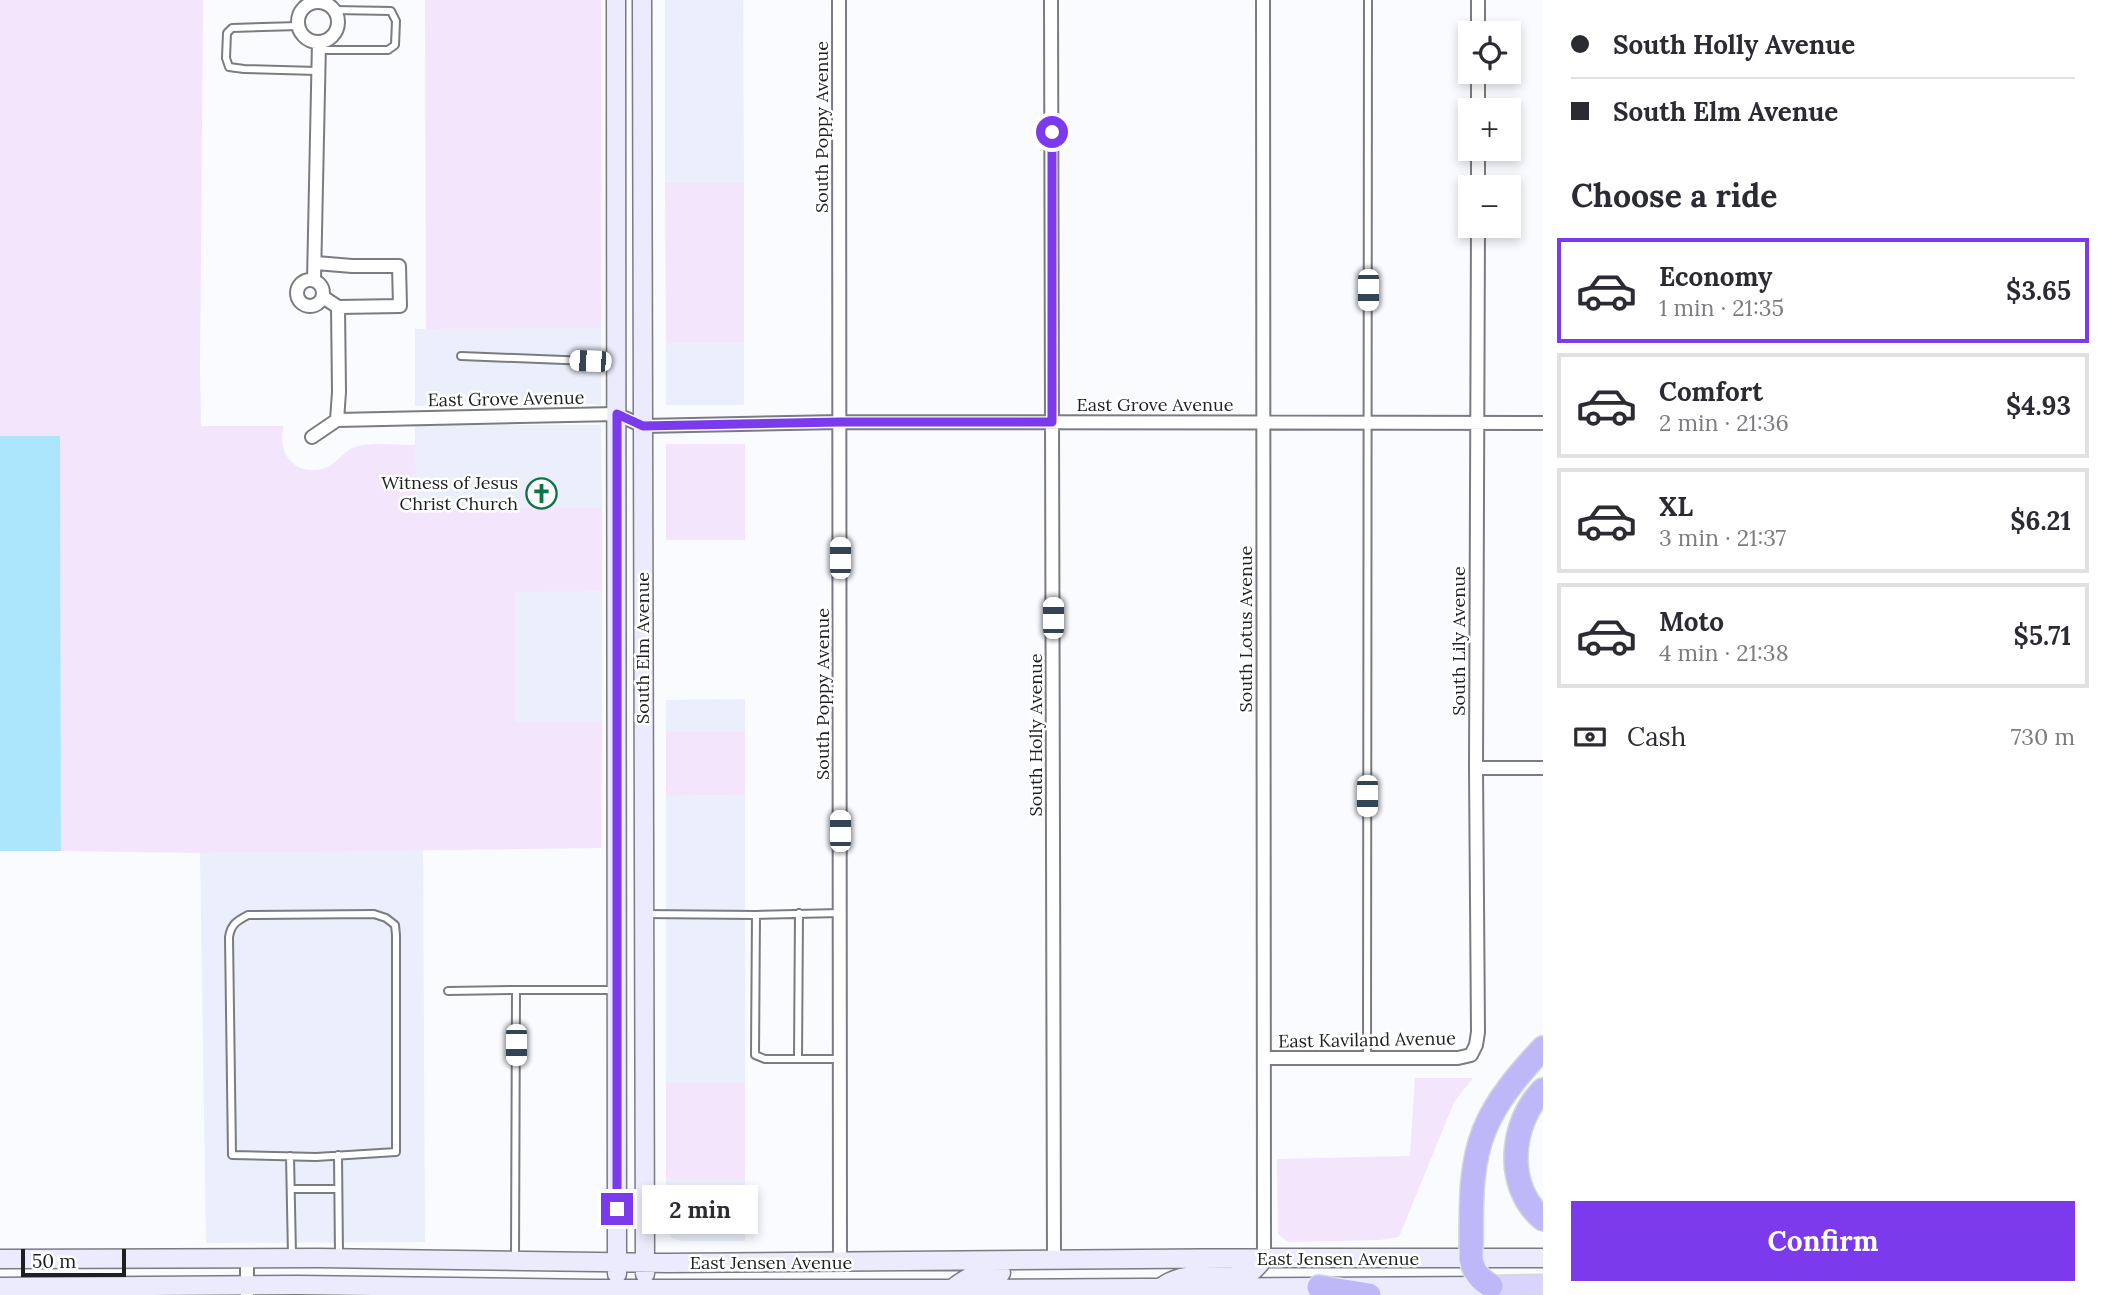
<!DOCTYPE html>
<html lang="en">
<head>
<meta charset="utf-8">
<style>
  body { margin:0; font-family:Lora,serif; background:#f7f7f7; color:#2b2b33; height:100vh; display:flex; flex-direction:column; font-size:26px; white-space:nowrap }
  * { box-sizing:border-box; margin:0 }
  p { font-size:23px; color:#7c7c81 }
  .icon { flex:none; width:38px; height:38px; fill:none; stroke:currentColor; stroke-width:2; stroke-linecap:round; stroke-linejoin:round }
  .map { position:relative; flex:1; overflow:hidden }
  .details { display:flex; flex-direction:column; background:#fff; width:560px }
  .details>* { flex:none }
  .banner { display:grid; align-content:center; height:154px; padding:0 28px; background:#fff }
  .buttons { position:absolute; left:1458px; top:21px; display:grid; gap:14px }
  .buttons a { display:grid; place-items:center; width:63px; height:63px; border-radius:0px; background:#fff; box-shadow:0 4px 10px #0003; font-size:35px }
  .scale { position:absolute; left:21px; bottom:18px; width:105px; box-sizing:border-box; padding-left:7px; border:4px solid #1e1f21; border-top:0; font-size:19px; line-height:24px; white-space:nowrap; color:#1e1f21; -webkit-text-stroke:5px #fff; paint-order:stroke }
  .end { position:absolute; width:32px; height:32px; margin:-16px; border:9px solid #7c3aed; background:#fff; box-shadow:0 0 0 4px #fff }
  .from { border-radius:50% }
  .bubble { position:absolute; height:49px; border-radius:0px; background:#fff; box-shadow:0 4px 10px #0003; font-size:23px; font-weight:700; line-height:49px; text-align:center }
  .car { position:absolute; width:21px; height:42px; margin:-21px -10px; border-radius:9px; box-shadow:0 0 5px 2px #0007; background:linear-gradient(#fff 24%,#345 0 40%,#fff 0 76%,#345 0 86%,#fff 0) }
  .banner b { display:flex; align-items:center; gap:24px; height:66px; font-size:26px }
  .banner b+b { border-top:2px solid #e1e1e2 }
  .banner i { width:18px; height:18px; background:#2b2b33 }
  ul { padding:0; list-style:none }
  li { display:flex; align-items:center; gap:21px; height:105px; margin:0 14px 10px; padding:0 14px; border:4px solid #e1e1e2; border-radius:0px }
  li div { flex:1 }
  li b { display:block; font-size:26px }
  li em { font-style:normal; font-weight:700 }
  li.on { border-color:#7c3aed }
  li>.icon { width:63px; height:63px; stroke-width:1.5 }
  h2 { padding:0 28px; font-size:32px; line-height:84px }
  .pay { display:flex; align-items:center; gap:18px; height:77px; padding:0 28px; font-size:26px }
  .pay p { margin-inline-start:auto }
  .primary-button { display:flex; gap:14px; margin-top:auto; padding:14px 28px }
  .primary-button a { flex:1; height:80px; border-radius:0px; background:#7c3aed; color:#fff; font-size:28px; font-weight:700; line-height:80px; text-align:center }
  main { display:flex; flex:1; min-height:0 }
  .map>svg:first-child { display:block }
  .built { fill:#eaeffb }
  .green { fill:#f2e5fc }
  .water { fill:#ace6fc }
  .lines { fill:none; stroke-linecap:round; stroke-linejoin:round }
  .service-casing { stroke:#7a7c81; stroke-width:10 }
  .minor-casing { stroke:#7a7c81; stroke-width:16 }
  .secondary-casing { stroke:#7a7c81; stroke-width:21 }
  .primary-casing { stroke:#d6d7d7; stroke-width:23 }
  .motorway-casing { stroke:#d6d7d7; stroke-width:26 }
  .service { stroke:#fff; stroke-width:6 }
  .minor { stroke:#fff; stroke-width:12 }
  .secondary { stroke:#eceafd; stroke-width:18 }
  .primary { stroke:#d8d4fb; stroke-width:19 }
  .motorway { stroke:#beb8f9; stroke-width:23 }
  .route { stroke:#7c3aed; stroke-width:9 }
  .labels { text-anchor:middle; stroke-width:5; stroke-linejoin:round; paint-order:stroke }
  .street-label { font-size:18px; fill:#1e1f21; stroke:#fff }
  .poi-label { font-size:18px; fill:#1e1f21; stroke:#fff; text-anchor:end }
</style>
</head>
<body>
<main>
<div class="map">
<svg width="1543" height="1295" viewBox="0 0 1543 1295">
  <rect width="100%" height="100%" fill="#f9fbff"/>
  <path class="built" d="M665,0H743L744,183H665Z
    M601,328V406L596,404L415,406V329Z
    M666,343H744V405H666Z
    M415,425H601L602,508H415Z
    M515,591H602V722H515Z
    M745,699V732H666V700Z
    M745,795V1083H666V796Z
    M423,849L425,1242L206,1243L200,853Z
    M666,1179H745V1241H681L672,1238L667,1230Z"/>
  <path class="green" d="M0,0H203L200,369L201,426H284C281,437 281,448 288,458C298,472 319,474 333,464C342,457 347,448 359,446C377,442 397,445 415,445L416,508H602V591L515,592V722H602L601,848L200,853L61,851L60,436H0Z
    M425,0H601V328L426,329Z
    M665,183H744V343H666Z
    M666,444H745V540H666Z
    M666,732H745V795L666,796Z
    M1415,1078H1473L1454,1102L1399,1237L1380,1240L1288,1242L1278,1234L1277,1159L1410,1156Z
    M666,1083H745V1179H666Z"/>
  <path class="water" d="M0,436H60L61,851H0Z"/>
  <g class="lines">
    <defs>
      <path id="service" d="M299,26L232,28L227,33L226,58L229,67L244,69L317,71
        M319,50H388L395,45L396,21L391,11L334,10
        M461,356L614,362
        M374,914L386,918L395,925L396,935V1152L316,1157L232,1155L229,937C231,924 237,921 248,915Z
        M644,914L756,915L840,913
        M756,915L755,1055L765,1059H798L799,913
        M448,991L516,990
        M798,1059H840
        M1367,1059L1368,0
        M338,1155L339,1256
        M290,1156L292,1255
        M291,1189H338
        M515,1259L516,990H614"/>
      <path id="minor" d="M839,0L840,1262
        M1051,0L1054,1261
        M1263,0L1264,1258
        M298 22a20 20 0 1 1 40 0a20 20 0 1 1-40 0Z
        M1478,33V0
        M1478,110V72
        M1478,187V149
        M316,263L352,266H399L400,306L338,307
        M297 293a13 13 0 1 1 26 0a13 13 0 1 1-26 0Z
        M314,280L319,42
        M323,297L338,307L339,392L337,420
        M312,437L337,420L616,414L643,426L840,422L1543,423
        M1476,768H1543
        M1264,1058H1458L1471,1055L1476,1045L1478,1032L1476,768L1478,226
        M247,1295V1258"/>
      <path id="secondary" d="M616,0L617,1274
        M642,0L645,1274
        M0,1259L319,1258L668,1263L1264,1258H1543
        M1163,1286C1194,1265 1227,1285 1252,1271C1257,1268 1260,1263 1264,1258
        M0,1287L298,1285L596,1289H952L1491,1286
        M952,1289C971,1274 977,1273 1001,1273"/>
      <path id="primary" d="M1491,1286L1543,1285"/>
      <path id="motorway" d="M1543,1090C1510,1123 1504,1187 1543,1219
        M1491,1286C1479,1279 1474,1272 1471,1259C1472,1217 1468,1171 1484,1131C1496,1100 1520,1073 1543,1048
        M1319,1287L1369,1295"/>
    </defs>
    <use href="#service" class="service-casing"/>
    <use href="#minor" class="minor-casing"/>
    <use href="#secondary" class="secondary-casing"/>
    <use href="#primary" class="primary-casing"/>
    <use href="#motorway" class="motorway-casing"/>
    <use href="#service" class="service"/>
    <use href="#minor" class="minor"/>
    <use href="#secondary" class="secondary"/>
    <use href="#primary" class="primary"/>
    <use href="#motorway" class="motorway"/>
  </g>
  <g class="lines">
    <path class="route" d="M617,1209V414L643,426L840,422H1052V132"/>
  </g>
  <defs>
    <symbol id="church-ring" viewBox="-11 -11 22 22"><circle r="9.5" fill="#fff" stroke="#127248" stroke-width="1.5"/><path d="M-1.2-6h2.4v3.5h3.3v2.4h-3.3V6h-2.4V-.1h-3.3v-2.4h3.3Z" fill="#127248"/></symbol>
  </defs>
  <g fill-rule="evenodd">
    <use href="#church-ring" x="524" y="476" width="35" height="35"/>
  </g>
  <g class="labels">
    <g class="street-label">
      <text transform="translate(822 127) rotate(-90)" y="6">South Poppy Avenue</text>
      <text transform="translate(506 399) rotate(-1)" y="6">East Grove Avenue</text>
      <text x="1155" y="411">East Grove Avenue</text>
      <text transform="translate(1246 629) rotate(-90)" y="6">South Lotus Avenue</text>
      <text transform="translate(1459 641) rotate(-90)" y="6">South Lily Avenue</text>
      <text transform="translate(643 648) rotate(-90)" y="6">South Elm Avenue</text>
      <text transform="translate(823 694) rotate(-90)" y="6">South Poppy Avenue</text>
      <text transform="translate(1036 735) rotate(-90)" y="6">South Holly Avenue</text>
      <text transform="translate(1367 1040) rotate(-1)" y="6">East Kaviland Avenue</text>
      <text x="1338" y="1265">East Jensen Avenue</text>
      <text x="771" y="1269">East Jensen Avenue</text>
    </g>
    <g class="poi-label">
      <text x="518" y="489">Witness of Jesus<tspan x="518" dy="21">Christ Church</tspan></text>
    </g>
  </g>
</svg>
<div class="buttons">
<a><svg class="icon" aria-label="locate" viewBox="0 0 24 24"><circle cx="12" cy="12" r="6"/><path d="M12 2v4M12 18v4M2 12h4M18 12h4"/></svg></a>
<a>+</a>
<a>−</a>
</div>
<div class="scale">50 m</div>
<i class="end from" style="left:1052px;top:132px"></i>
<i class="end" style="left:617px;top:1209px"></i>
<div class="bubble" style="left:642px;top:1185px;width:116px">2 min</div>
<i class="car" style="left:1368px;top:290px;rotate:180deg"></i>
<i class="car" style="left:590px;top:361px;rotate:272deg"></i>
<i class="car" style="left:840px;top:558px;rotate:0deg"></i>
<i class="car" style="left:1053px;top:618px;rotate:0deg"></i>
<i class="car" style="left:1367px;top:796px;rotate:180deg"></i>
<i class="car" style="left:840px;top:831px;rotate:0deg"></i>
<i class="car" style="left:516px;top:1045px;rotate:180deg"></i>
</div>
<section class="details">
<div class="banner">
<b><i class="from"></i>South Holly Avenue</b>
<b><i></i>South Elm Avenue</b>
</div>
<h2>Choose a ride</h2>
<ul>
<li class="on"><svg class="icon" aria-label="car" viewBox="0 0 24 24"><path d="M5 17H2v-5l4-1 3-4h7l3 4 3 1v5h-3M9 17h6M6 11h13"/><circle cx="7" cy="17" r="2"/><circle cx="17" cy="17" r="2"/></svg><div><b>Economy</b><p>1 min · 21:35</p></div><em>$3.65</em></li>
<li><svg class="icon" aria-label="car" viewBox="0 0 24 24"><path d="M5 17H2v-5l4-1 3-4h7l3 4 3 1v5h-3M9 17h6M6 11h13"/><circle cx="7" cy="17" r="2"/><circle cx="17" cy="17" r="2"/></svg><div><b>Comfort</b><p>2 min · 21:36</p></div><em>$4.93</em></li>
<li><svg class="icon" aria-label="car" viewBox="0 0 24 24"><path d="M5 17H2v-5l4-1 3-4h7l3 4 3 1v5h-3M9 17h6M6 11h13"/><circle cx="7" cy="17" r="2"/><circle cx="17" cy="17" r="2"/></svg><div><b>XL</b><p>3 min · 21:37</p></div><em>$6.21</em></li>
<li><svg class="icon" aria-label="car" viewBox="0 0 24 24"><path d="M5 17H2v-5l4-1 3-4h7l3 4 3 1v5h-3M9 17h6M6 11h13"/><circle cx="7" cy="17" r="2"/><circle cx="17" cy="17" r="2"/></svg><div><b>Moto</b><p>4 min · 21:38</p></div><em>$5.71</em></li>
</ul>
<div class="pay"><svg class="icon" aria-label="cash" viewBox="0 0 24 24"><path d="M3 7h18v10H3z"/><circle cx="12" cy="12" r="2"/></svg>Cash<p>730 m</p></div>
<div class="primary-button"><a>Confirm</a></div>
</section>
</main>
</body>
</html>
